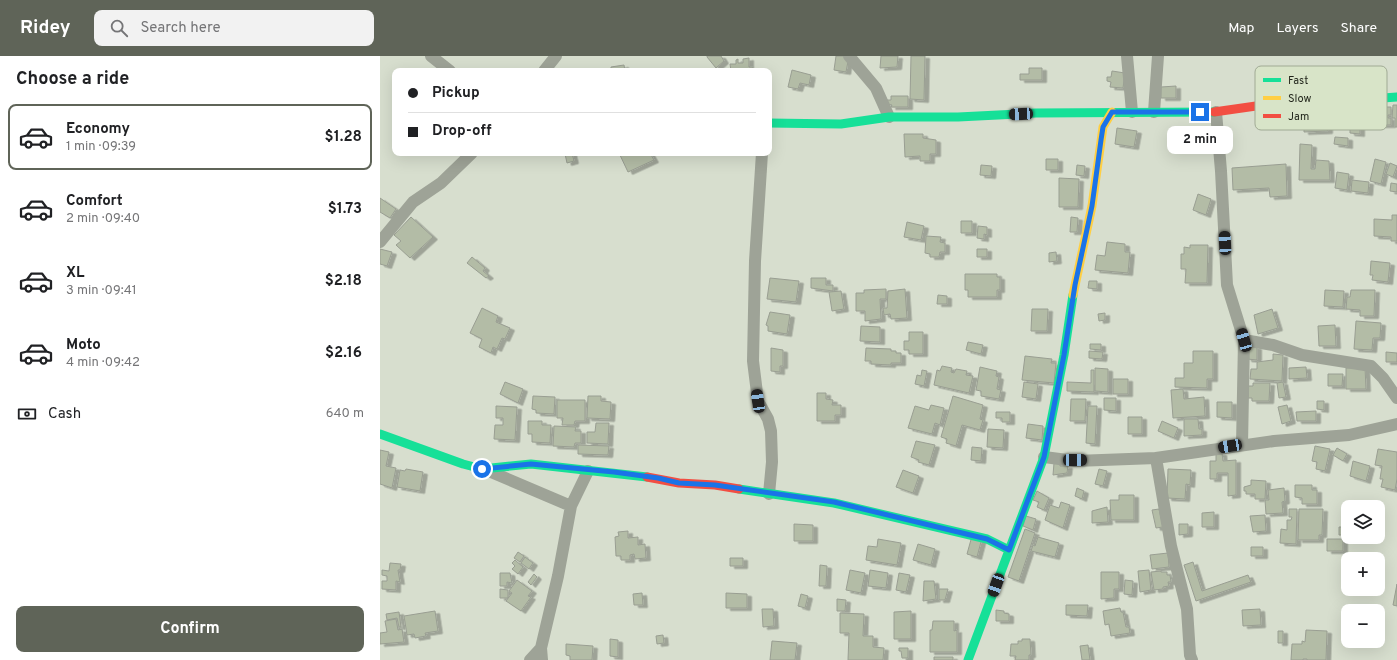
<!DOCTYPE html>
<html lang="en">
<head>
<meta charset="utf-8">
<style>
  body { margin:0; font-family:Overpass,sans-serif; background:#f2f2f2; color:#202124; height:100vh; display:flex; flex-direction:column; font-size:15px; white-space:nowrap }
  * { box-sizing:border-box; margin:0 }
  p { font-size:13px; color:#757577 }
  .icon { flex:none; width:22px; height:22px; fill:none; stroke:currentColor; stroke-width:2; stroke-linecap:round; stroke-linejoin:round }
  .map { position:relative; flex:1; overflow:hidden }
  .panel { display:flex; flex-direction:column; background:#fff; width:380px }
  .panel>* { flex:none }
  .banner { position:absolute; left:12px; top:12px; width:380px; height:88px; border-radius:8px; box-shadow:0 4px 16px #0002; display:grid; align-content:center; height:88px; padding:0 16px; background:#fff }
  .controls { position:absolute; left:961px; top:444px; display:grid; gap:8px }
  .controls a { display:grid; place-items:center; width:44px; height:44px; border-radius:8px; background:#fff; box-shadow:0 4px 16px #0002; font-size:20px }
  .end { position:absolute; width:18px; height:18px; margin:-9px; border:5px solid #1a73e8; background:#fff; box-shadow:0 0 0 2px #fff }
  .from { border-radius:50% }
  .bubble { position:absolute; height:28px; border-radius:8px; background:#fff; box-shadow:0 4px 16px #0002; font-size:13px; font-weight:700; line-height:28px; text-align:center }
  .car { position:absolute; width:12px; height:24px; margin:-12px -6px; border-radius:5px; box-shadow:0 0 3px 1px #0007; background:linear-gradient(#222 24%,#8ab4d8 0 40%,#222 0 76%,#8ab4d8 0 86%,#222 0) }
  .banner b { display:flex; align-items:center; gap:14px; height:38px; font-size:15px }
  .banner b+b { border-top:1px solid #e0e0e0 }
  .banner i { width:10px; height:10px; background:#202124 }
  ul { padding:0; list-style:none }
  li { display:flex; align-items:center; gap:12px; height:66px; margin:0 8px 6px; padding:0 8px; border:2px solid transparent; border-radius:8px }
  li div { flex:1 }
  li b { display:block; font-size:15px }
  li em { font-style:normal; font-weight:700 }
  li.selected { border-color:#5f6458 }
  li>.icon { width:36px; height:36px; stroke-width:1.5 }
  h2 { padding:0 16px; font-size:18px; line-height:48px }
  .pay { display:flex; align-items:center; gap:10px; height:44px; padding:0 16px; font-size:15px }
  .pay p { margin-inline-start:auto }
  .action { display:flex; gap:8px; margin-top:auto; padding:8px 16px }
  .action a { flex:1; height:46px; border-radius:8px; background:#5f6458; color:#fff; font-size:16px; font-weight:700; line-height:46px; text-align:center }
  header { display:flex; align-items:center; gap:24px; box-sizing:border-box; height:56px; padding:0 20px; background:#5f6458; color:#fff }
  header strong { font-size:19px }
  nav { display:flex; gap:22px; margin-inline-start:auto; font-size:14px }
  .search { width:280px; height:36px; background:#f2f2f2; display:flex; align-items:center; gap:10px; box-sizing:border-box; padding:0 14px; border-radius:8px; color:#757577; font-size:15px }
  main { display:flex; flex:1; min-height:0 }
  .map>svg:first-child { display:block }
  .building { fill:#b3bca6; stroke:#999e92; filter:url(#shadow) }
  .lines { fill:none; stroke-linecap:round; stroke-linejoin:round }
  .street { stroke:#9ea397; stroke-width:12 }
  .fast { stroke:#16e098; stroke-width:9 }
  .slow { stroke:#ffcf43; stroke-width:9 }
  .jam { stroke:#f24e42; stroke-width:9 }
  .route { stroke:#1a73e8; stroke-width:5 }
  .key { fill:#d8e4c8; stroke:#a0aa94; stroke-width:1 }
  .key-label { font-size:11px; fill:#1f2319 }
</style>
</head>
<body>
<header>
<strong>Ridey</strong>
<div class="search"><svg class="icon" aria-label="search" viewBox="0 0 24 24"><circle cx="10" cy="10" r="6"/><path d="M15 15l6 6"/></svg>Search here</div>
<nav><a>Map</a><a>Layers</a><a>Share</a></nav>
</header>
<main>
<section class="panel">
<h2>Choose a ride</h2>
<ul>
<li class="selected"><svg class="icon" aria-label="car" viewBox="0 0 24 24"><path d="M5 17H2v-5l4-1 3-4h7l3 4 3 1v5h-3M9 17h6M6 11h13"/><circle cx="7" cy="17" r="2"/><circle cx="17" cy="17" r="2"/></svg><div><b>Economy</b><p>1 min · 09:39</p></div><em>$1.28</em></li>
<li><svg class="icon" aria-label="car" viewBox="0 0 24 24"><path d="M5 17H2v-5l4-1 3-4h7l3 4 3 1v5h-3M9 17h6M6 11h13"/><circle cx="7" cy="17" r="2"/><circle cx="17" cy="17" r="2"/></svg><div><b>Comfort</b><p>2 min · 09:40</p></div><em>$1.73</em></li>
<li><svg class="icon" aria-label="car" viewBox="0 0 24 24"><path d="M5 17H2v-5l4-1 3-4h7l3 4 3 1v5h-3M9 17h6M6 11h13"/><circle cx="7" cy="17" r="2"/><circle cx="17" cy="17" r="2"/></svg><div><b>XL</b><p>3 min · 09:41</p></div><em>$2.18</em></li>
<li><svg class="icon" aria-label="car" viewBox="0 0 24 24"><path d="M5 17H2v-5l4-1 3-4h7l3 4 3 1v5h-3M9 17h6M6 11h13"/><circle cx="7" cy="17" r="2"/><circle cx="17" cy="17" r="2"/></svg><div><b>Moto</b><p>4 min · 09:42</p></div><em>$2.16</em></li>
</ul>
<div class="pay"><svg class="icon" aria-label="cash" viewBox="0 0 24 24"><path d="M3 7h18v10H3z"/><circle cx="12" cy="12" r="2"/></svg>Cash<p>640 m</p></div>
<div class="action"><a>Confirm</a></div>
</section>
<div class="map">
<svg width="1017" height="604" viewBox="0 0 1017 604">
  <defs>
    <filter id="shadow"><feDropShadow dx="4.5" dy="2.5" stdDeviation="0" flood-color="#0004"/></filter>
  </defs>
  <rect width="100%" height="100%" fill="#d7dece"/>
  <path class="building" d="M327,0H341L344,5L336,12L327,1Z
    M456,0H469L466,16L454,14Z
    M501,0H518L517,11L500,12Z
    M531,0H545L544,44L530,43Z
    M369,2V11H373V15H351L350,8H356V4L358,3V7H363V3Z
    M244,9L245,15H231V11Z
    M649,12H662V24H640V18H649Z
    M412,14L431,19L429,29L420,27L418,33L408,31Z
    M732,15L745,17L743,32L730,31L731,26L727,25V21H731Z
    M796,30V42H781V31Z
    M511,40H528V51H511L512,49L507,48V44H511Z
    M1013,49H1017V71H1015V62H1012Z
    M1000,51H1011V59H1008V62H1011V69H1001Z
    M944,57V61H948V75L924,76V61H930V58Z
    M970,67H980V78L970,77Z
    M737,72L757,75L754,91L735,88Z
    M524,78H543V82L556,84V98H550V105H540V100L525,101Z
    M955,81L968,82V90L954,88Z
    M920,88L932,89L931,113H935L936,104L949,105L950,124H919Z
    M192,97L194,105L187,107L185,98Z
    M239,97H270L274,104L248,116Z
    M666,103H678V114H666Z
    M995,103L1006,106L1001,128L990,125Z
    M1010,107L1017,110L1013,121L1006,118Z
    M906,108L907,140L890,141L889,132L853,134L852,112Z
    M601,109L612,110L611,120L600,119Z
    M697,109L705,110L704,120L696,119Z
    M957,116L969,118L967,134L955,132Z
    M679,122L699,123L698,151H679Z
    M972,124L989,126L988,137L971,135Z
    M1011,127L1017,128V136L1010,135Z
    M818,138L831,143L826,159L813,154Z
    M0,142L16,153L10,162L0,156Z
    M1012,159H1017V185H1011V181L994,180V163L1012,164Z
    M31,161L53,181L30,202L16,189L21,185L14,179Z
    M691,161L698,162L697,176H690Z
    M581,165H592V177H581Z
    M527,166L544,170L541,184L524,181Z
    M598,170L607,171V179L604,178V183L597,182Z
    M546,180L561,181L560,186L565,187V196H560L559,201H550V198L545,197Z
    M727,186L745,188V196H750L748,217L715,214L717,199L725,200Z
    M810,189H828L827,227H805L806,213H801V198H804V191L810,192Z
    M0,193L12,196L7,210L0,208Z
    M597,193H607V201H597Z
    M676,196L677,205L669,206V197Z
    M92,201L105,212L103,215L109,220L106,222L87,207Z
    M991,205L1010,207L1008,226L992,224L993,219H990Z
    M585,218H617V221H620V234H617V241H588V234H585Z
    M390,222L419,225L416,246L387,243Z
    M431,222H446V229H453V235L431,232Z
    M709,225H717V233L708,232Z
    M506,233V243H500L501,263L485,265V255H476V237H484V234Z
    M525,233L527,262L511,263L510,258L504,259L503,252H507L508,235Z
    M945,234L964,235L963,251L944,250Z
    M971,234H995L994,260H980V254L966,253L967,241H970Z
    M461,235L464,253L452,255L449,236Z
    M558,239L567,240V248H557Z
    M102,252L118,260L116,266L130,272L125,283L122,282L117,293L113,291L111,297L99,291L102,283L90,277Z
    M652,253H668L667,275H651Z
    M892,253L898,272L878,278L874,259Z
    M390,256L410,259L407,278L388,275V270L386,269Z
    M725,257V264L719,265L718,258Z
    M976,265L1001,267L1000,282H993L992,294L974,293Z
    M955,269L956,290H939L938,270Z
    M481,270L500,271V286L480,285Z
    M529,276H543V298H529V294H524V285H529Z
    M588,286L603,289L601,298L586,294Z
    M710,288H721V294L710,293Z
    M867,290L877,291V304L867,303Z
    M391,292L403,294V310H400V316L391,315Z
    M486,292L511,293V295H516V297H521V307H511V309L491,308V305H485Z
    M709,295L723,296L722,303L709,302Z
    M813,295H833V323H827V332L795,331V322H804V307H813Z
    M1006,296L1017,297V306H1006Z
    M893,298L903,299L902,325L870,323L871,313H877V306L893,304Z
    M645,300L672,303L671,307H676L674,327L642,324Z
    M562,310L572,312L571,316L574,317L576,313L587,315L586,319L593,320L589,337L554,329L557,314L560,315Z
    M600,311L617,315L616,320L619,321L617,333L621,334L619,343L601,340V335L596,334Z
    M926,311L927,322L909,323V312Z
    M985,311L986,333H966V312Z
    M715,312L728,313V336L715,335Z
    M542,314L547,315L544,330L535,328L537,319L541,320Z
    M711,314H714V336L687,335V326L711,327Z
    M948,318H963L962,330H948Z
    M733,323H748V338H733Z
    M125,326L143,333L138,347L120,338Z
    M644,326L658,328L656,343L642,341Z
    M903,326L906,341L899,342L897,327Z
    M873,327H890L889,345H872V342H868V330H873Z
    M803,333L804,343L824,341L825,360L793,362L791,334Z
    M437,337H446V343L453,344L452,349H461V359H455V365H437Z
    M153,340L175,341L174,358L156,357V354L152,353Z
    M208,340H221V345L231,346L230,363L207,362Z
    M573,340L603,349L600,363L603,364L600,374L582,369L576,390L566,387L567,383L561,381Z
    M724,342H736V355L724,354Z
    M691,343H706L705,365H690Z
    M177,344H205V365H195L194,369H182L183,362H177Z
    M937,345H944V354L937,353Z
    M837,346H852V362L837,361Z
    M551,349L564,352L560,369L555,367L552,378L528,372L535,350L549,354Z
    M907,349L911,365L902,368L898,351Z
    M116,350L137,351L135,384L114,383L115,369H123V362H116Z
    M708,350H717L715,388L706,387Z
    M936,355V365H917L916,356Z
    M616,356H630V366H622V362H616Z
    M748,361H762V378H748Z
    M804,363H818L819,373H822V379L804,380Z
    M148,365H162V369H171L170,387L152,386V378H148Z
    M782,365L798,372L794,382L778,375Z
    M216,367H229L228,388L207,387V376H215Z
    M648,368L663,370L662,384L646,382Z
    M174,370L196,371L195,375H201V387H195L194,391L173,390Z
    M608,373L624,374L623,392L607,391Z
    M536,385L555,389L549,409L538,406L539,404L531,401Z
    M198,389L229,390L228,399L198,398Z
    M935,390L950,393L945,415L936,413L937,406L932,405Z
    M592,391L602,392L601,405L591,404Z
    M957,392L967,398L963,405L953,399Z
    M998,393L1017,396V423L1015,434L1001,431L1003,423H1000L1002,410L995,409Z
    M0,394L9,396L6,410L16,412L12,432L0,428Z
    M836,397H842L843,405L856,404V439L848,440V417H837V423H830V405H836Z
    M973,405L990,410L986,425L970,420Z
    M674,407H680V410H688L687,417L673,419Z
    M26,413L43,416L40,435L17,431L20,414L25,415Z
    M719,413L727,415L723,430L715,428Z
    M788,413L811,414L810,429L806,428L805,443L787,442Z
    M523,414L539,420L533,437L516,431Z
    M871,424L886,425L885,443H875V438H866V435H864V431L871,429Z
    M915,429H932V434H937V448H922V442L915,441Z
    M697,432L704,435L702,443L695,440Z
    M904,432L905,445L902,446L903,457L886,458L885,444H889L888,434Z
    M657,435L669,442L664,454L657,451L659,446L653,444Z
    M739,439H754V464H731L730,444H739Z
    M681,446L690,449L683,472L665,464L670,449L679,452Z
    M727,451L728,466L712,467V455Z
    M779,453L783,471L776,472L772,454Z
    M909,453H917L916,488L900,487L901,473L907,474V464H911L912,461H909Z
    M919,453H943L942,479H939V484H918Z
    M834,456V471H822V457Z
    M885,459L886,475L873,476L870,460Z
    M646,460L656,463L653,474L643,470Z
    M414,468L433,469V485H414Z
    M799,468H808V478L799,479Z
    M959,471H967V479H959Z
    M645,473L655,477L639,525L628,521Z
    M248,475V482L258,481V489L265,488L266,502L255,503L254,498L250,499V504H241V500H236L235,481L239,480L238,476Z
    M592,480L602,482L597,501L587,498Z
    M658,481L679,487L675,501L651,495L653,489L655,490Z
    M498,483L521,487L517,509L486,504L488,490L497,491Z
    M947,483H963V495H947Z
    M538,488L555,493L551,509L533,504Z
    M871,491H883V500H871Z
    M138,496L144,500L140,506L134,502Z
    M788,497L789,511L772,513L770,499Z
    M145,501L153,507L149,513L141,507Z
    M350,502H363V510H350Z
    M135,504L143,511L138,518L132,513L135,510L132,507Z
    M813,506L822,535L868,519L871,526L816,545L804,509Z
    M10,507L21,508L20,514H18L20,526L16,525V534L2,533V525H7V520L2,519V514L9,515Z
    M440,509L447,510L446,530H439Z
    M470,514L485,517L481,537L466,534Z
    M490,514L508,517L506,532L488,530Z
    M769,514L771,534L760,536L758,515Z
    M781,515V516H787V519H790L791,526H788L789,530L783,531V533L774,534L771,516Z
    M721,516H739V533H734V542L721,543Z
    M120,517H130L132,527L127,526V530H120Z
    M519,517L530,519L526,536L516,534Z
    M154,518L157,521L151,529L148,526Z
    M137,524L152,535L148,540L151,541L141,555L126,545L132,537L129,535Z
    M745,524L753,525L752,539L744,538Z
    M544,525H554L556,543L543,545Z
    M1017,528V550L1013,549Z
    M120,533L128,534V542H120Z
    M559,533H568L565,544H559Z
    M262,537L263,549H254L253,538Z
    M346,537L367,538V552H346Z
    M421,538L428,540L425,552L418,550Z
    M457,543L466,544L465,555H457Z
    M686,549H708L707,560L686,559Z
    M740,552L741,556H743L746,571H749L750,577L731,580L729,568L725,569L723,555Z
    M382,553H393L394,570L383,571Z
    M880,553L881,569L863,570L862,554Z
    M616,554L624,555V557L629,558V565H616Z
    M55,555L58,575L45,577L46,580L35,582L34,578L27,579L24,560Z
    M531,555V583H514V556Z
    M19,556L21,571H19L17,562L7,564L6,558Z
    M460,557L484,558L483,580H493V591L504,592L503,604H468L469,577H460Z
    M16,563L18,574L22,573L24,586L0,588V577L7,576L5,565Z
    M553,565H574V575L577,574V596H550V574H552Z
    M926,574L947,575L946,604H927V603H923V604H911L912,588H922V585L925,586Z
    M898,575H903V587H898Z
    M283,579L284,587L277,588L276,580Z
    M230,583L238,584V601L230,600Z
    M642,583H650L651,599H649V604H635L636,600H630L631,588H638V585H642Z
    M392,585L417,587L415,604H390Z
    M186,588L213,590L212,604H190V600L186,599Z
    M708,589L710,604H702L700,590Z
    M519,592H528V602H522L521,595H519Z
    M554,601H573V604H554Z"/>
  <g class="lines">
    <path class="street" d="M51,0L70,15
      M469,0L496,32L509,61
      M747,0L752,56
      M164,15L176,0
      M774,56L778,0
      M836,56L841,115L847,229L864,284L862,389
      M382,97L375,205L373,305L378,345L388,363L391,375L392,406L389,438
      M0,186L33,146L61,127L92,97
      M864,284L893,289L922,299L991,310L1003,322L1017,342
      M664,401L695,405L776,402L894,385L969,379L1017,368
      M776,402L791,490L807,553L810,599L812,604
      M104,413L191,450
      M150,604L161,592
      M162,604L161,592L178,520L191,450L208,415"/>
    <path class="fast" d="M961,45L1017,41
      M389,67L461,68L509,61H578L656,57L834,56
      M0,378L83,408L102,413L151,408L267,421
      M359,433L454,447L607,483L629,494
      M588,604L664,401L684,299L693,239"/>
    <path class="slow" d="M693,239L712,150L723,71L732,56"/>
    <path class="jam" d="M834,56L876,50L961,45
      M267,421L299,427L335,429L359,433"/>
  </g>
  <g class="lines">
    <path class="route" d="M102,413L151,408L234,416L278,422L299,427L335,429L454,446L607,483L629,494L664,401L684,299L695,229L712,150L721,84L723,71L732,56H820"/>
  </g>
  <rect x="875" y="10" width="132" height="64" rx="6" class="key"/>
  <rect x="883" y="22" width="18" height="4" fill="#16e098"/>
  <rect x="883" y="40" width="18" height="4" fill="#ffcf43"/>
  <rect x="883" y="58" width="18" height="4" fill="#f24e42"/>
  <g class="key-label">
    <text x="908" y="28">Fast</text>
    <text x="908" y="46">Slow</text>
    <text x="908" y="64">Jam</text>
  </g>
</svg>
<div class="controls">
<a><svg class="icon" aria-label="layers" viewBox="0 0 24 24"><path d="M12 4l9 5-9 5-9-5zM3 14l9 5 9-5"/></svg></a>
<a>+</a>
<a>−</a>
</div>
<i class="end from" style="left:102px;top:413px"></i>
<i class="end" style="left:820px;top:56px"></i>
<div class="bubble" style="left:787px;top:70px;width:66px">2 min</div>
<i class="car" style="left:641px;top:58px;rotate:267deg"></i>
<i class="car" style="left:845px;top:187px;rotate:357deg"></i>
<i class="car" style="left:864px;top:284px;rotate:344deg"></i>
<i class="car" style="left:378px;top:345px;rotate:352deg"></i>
<i class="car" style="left:850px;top:390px;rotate:261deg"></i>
<i class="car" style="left:695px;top:404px;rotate:90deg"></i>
<i class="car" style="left:616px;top:529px;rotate:200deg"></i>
<div class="banner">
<b><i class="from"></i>Pickup</b>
<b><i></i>Drop-off</b>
</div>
</div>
</main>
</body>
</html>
